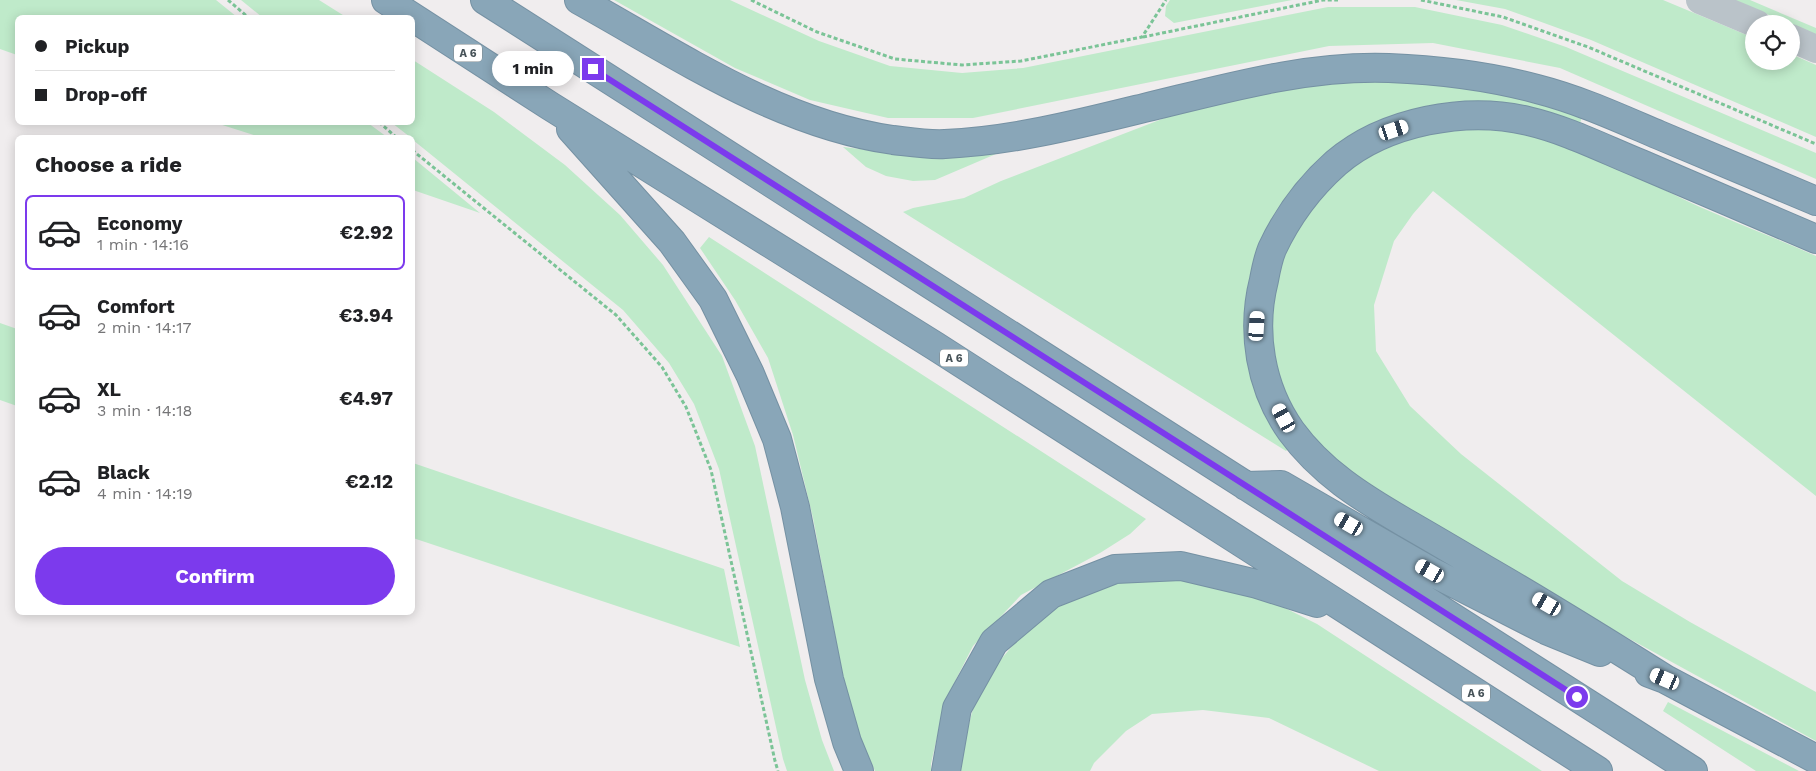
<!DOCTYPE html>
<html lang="en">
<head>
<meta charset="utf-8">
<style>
  body { margin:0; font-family:"Work Sans",sans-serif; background:#f6f6f6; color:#202124; height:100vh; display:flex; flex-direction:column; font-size:19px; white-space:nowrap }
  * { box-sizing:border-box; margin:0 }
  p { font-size:16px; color:#757577 }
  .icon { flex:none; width:28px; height:28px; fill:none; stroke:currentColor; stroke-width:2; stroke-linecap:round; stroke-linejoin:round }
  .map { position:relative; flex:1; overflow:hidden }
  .sheet { position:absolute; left:15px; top:135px; width:400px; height:480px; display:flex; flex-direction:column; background:#fff; border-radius:8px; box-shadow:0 2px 12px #0003 }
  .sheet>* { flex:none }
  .guide { position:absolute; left:15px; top:15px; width:400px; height:110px; border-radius:8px; box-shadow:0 2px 12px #0003; display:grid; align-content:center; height:110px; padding:0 20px; background:#fff }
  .buttons { position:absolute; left:1745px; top:15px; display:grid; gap:10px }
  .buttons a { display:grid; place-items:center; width:55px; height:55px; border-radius:50%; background:#fff; box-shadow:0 2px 12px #0003; font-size:25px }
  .end { position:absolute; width:22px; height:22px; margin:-11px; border:6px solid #7c3aed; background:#fff; box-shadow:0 0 0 2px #fff }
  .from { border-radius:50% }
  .bubble { position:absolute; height:35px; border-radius:18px; background:#fff; box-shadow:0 2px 12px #0003; font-size:16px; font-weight:700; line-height:35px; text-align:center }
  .car { position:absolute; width:15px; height:30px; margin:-15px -8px; border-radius:6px; box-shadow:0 0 4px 1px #0007; background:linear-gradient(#fff 24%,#345 0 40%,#fff 0 76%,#345 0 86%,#fff 0) }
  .guide b { display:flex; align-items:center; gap:18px; height:48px; font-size:19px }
  .guide b+b { border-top:1px solid #e0e0e0 }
  .guide i { width:12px; height:12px; background:#202124 }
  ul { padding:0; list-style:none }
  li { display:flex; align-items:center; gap:15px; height:75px; margin:0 10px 8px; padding:0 10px; border:2px solid transparent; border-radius:8px }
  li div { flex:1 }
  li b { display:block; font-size:19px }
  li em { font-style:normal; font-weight:700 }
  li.selected { border-color:#7c3aed }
  li>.icon { width:45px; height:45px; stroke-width:1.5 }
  h2 { padding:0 20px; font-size:22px; line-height:60px }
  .action { display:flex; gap:10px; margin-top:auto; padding:10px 20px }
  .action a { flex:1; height:58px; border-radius:30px; background:#7c3aed; color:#fff; font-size:20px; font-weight:700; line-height:58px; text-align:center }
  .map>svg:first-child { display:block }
  .green { fill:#bfeaca }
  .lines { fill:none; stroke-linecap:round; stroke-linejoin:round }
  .highway-casing { stroke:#7591a3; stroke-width:30 }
  .path { stroke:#7bc497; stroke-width:3; stroke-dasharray:4 2.5; stroke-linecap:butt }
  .minor { stroke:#bac3c9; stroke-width:28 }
  .highway { stroke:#89a6b8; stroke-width:28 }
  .route { stroke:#7c3aed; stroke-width:6 }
  .labels { text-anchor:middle; stroke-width:4; stroke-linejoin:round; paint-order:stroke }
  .shield { fill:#fff; stroke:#7e878b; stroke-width:1 }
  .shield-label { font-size:11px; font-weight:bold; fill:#475359 }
</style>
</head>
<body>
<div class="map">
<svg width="1816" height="771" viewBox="0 0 1816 771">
  <rect width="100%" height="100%" fill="#f0edee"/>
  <path class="green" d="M0,0H216L237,17L18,18L17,55L0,49Z
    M241,0H319L346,17H262Z
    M614,0H730L819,41L890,66L962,73L1023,68L1328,7H1415L1502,25L1566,47L1816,153V179L1560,68L1433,43L1329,46L973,118H888L810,100L735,68Z
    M1170,0H1292L1174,23L1165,16L1166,6Z
    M1456,0H1663L1754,38V61H1791V54L1816,65V137L1591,40L1505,9Z
    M1734,0H1750L1816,28V35Z
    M413,60L494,112L565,165L620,215L663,265L722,356L755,446L805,680L822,740L834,771H787L783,759L719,469L694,404L669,363L623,310L413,140L412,138L410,137L392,123L412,122Z
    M1377,79C1428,83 1480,88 1530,100C1547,105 1565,111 1582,116L1580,124L1484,102H1452L1423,107L1391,118L1254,261L1288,449L1286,451L903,212L913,208L964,198L1001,181L1188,109L1252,94L1336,82Z
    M216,123H368L387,137H260Z
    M1454,128C1477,128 1500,128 1522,133C1586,146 1642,180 1700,207C1738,224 1778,239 1816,256V496L1433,191L1413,214L1394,241L1374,305L1376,351L1410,406L1461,454L1622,581L1690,622L1816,692V741L1617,632L1386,500L1352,477L1309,436L1291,409L1280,384L1273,359L1270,310L1279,267L1289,245L1316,200L1351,167L1375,151L1395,143Z
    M1017,145L935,180L913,181L886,176L866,167L843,147L904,154Z
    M413,158L480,213L413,190Z
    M709,237L1146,519L1130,534L1100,553L1021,595L973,646L945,701L931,764V771H875L858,733L843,677L813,518L793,435L768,358L735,300L700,248Z
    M0,323L17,329V406L0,400Z
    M413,463L724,569L740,647L413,538Z
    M1162,577L1219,582L1273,602L1317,624L1542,771H1379L1269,718L1203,710L1152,714L1126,731L1094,763L1090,771H961L962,749L973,709L998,663L1028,627L1072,597L1118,582Z
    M1668,702L1799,771H1756L1663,711Z"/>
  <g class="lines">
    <defs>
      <path id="highway" d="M386,0L550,106L935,346L1598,771
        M485,0L1693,771
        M579,0C678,55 779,124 893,140C910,142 928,145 945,144C1012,141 1079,124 1144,108C1224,89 1305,65 1389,68C1439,70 1489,76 1537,89C1580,100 1619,118 1659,135C1712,157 1764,179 1816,201
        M571,129L672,242L713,299L750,374L777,439L795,507L829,679L847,742L859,771
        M1246,486L1281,485L1430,571L1546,630L1600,652
        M1649,673L1665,679L1816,759
        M1665,679C1606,642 1547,605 1486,570C1459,554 1432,538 1404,522C1361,497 1321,472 1291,431C1260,387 1251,331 1264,280C1266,269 1268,259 1272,249C1287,217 1310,186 1336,163C1385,121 1466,106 1528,121C1567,130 1604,149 1641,164C1699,189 1758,214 1816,239
        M946,771L957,708L994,642L1051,594L1115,569L1181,566L1257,584L1317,603"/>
    </defs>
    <use href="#highway" class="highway-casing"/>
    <path class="path" d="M228,0L249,18
      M751,0L817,32L895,59L962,65L1021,61L1142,37L1166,0
      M1421,0L1503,17L1588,47L1816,144
      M1143,37L1323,0H1338
      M379,122L397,138
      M412,150L616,315L662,367L686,407L711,470L775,761L778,771"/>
    <path class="minor" d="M1700,0L1757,24
      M1791,38L1816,49"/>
    <use href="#highway" class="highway"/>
  </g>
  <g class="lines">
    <path class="route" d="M593,69L1577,697"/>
  </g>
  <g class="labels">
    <g class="shield">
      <rect x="454" y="44.5" width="28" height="17" rx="4"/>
      <rect x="940" y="349.5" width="28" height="17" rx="4"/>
      <rect x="1462" y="684.5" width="28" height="17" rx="4"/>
    </g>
    <g class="shield-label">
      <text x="468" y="57">A 6</text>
      <text x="954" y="362">A 6</text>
      <text x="1476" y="697">A 6</text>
    </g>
  </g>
</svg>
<div class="buttons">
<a><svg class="icon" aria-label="locate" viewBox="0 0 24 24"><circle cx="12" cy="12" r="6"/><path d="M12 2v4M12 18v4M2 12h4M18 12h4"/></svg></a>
</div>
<i class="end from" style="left:1577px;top:697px"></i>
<i class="end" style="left:593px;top:69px"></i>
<div class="bubble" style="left:492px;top:51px;width:82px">1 min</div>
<i class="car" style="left:1394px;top:130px;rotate:72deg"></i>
<i class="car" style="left:1257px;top:326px;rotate:4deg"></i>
<i class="car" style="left:1284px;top:418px;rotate:331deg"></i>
<i class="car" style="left:1349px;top:524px;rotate:300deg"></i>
<i class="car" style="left:1430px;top:571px;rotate:300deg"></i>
<i class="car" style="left:1547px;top:604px;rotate:300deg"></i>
<i class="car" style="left:1665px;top:679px;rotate:293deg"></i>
<div class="guide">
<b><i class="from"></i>Pickup</b>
<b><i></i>Drop-off</b>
</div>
<section class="sheet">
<h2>Choose a ride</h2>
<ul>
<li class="selected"><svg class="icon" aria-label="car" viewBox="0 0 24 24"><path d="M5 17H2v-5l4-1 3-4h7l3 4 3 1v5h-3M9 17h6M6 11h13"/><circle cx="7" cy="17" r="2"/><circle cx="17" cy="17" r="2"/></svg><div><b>Economy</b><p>1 min · 14:16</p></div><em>€2.92</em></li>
<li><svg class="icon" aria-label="car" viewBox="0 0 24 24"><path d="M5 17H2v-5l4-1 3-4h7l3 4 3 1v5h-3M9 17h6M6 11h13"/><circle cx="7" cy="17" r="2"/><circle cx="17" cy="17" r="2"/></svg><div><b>Comfort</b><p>2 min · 14:17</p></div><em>€3.94</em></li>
<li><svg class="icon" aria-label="car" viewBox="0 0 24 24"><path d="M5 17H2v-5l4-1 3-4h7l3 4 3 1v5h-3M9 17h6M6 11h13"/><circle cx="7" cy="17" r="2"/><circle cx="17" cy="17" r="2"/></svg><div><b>XL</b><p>3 min · 14:18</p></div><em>€4.97</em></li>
<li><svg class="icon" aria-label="car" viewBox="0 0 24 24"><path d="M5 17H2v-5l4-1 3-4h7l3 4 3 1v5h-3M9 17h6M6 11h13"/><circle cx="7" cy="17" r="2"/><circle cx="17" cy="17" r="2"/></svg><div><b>Black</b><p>4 min · 14:19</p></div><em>€2.12</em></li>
</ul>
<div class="action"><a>Confirm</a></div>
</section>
</div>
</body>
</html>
